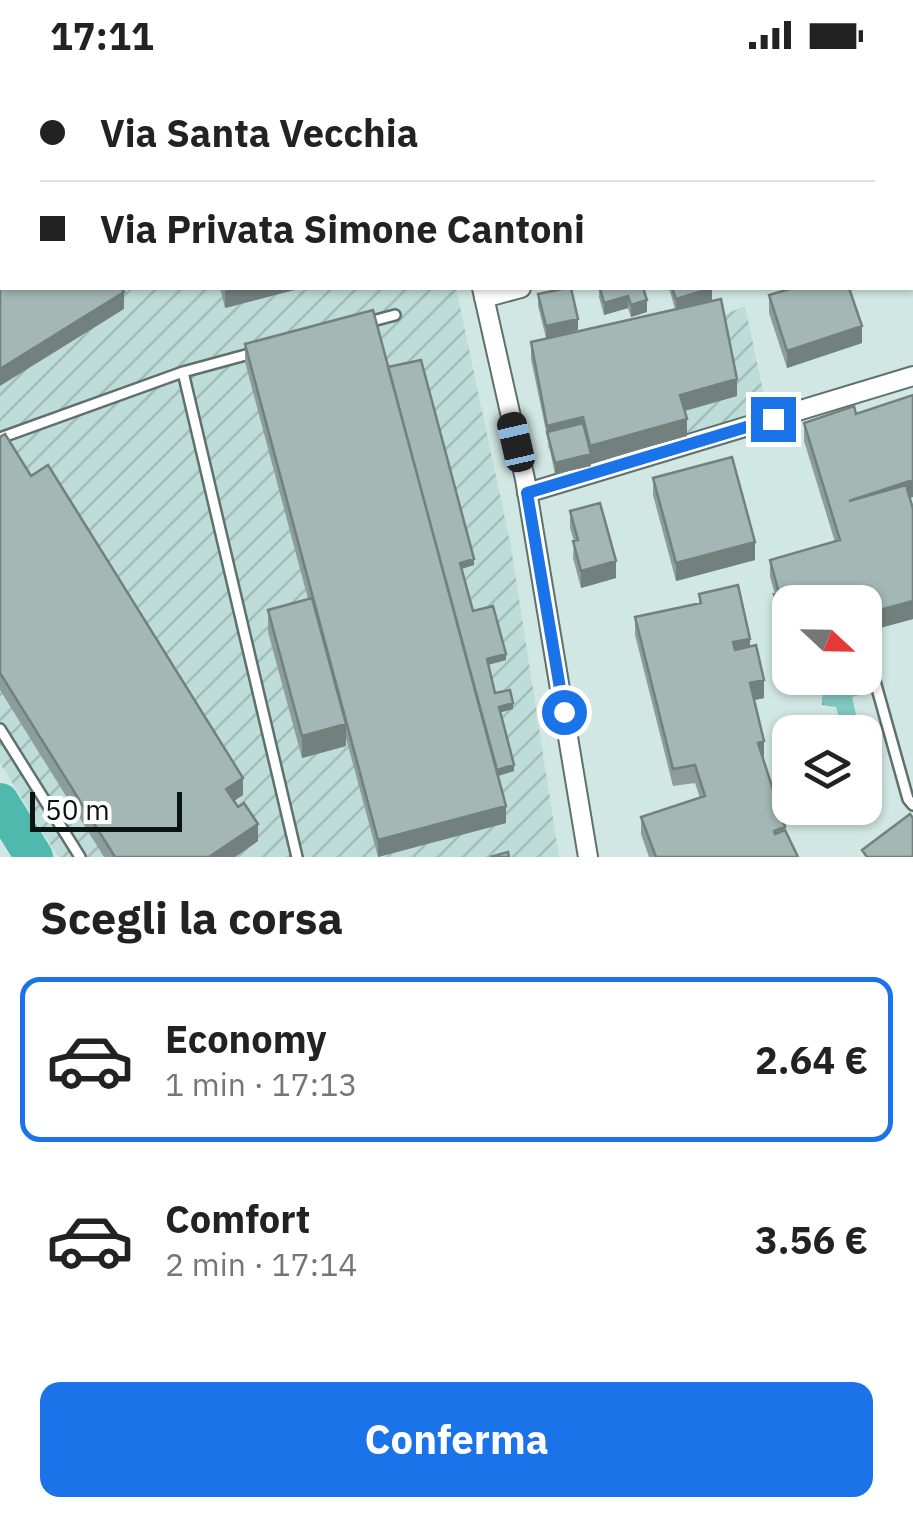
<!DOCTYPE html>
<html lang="it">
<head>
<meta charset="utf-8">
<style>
  body { margin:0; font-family:"IBM Plex Sans",sans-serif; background:#f6f6f6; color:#222; height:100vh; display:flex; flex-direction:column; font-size:38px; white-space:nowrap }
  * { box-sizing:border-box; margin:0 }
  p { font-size:32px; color:#767676 }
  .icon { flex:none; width:55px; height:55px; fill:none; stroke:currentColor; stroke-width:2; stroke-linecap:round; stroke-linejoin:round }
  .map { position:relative; height:787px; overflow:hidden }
  .side { display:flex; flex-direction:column; background:#fff; flex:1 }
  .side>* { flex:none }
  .top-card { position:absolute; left:0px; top:0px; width:915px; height:220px; box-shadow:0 2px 8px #0004; display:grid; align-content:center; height:220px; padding:0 40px; background:#fff }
  .needle { width:65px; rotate:112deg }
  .tools { position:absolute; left:772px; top:515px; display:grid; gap:20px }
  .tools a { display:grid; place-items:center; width:110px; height:110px; border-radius:20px; background:#fff; box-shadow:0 2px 8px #0004; font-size:50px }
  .scale { position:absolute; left:30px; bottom:25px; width:152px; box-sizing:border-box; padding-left:10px; border:5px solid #0c1413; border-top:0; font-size:28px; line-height:35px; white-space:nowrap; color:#0c1413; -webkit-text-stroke:8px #fff; paint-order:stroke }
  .end { position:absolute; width:45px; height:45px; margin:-22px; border:12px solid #1a73e8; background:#fff; box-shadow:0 0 0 5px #fff }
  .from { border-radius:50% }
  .car { position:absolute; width:30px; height:60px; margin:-30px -15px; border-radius:12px; box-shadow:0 0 8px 2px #0007; background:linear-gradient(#222 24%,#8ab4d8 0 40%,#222 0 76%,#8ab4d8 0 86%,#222 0) }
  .top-card b { display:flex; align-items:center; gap:35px; height:95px; font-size:38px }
  .top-card b+b { border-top:2px solid #e0e0e0 }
  .top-card i { width:25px; height:25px; background:#222 }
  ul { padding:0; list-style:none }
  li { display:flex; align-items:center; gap:30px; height:165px; margin:0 20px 15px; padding:0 20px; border:5px solid transparent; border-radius:20px }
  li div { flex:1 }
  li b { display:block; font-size:38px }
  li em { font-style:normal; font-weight:800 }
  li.selected { border-color:#1a73e8 }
  li>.icon { width:90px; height:90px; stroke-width:1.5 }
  h2 { padding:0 40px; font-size:45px; line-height:120px }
  .cta { display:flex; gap:20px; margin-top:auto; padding:20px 40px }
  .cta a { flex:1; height:115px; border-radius:20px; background:#1a73e8; color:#fff; font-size:40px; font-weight:800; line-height:115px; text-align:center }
  .status { display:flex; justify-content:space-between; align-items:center; height:70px; padding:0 50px; background:#fff; direction:ltr }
  .status svg { height:28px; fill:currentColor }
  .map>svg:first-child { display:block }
  .industrial { fill:url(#industrial-furrows) }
  .grass { fill:url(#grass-tufts) }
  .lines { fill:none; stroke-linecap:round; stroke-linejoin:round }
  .river { stroke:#4fb9ae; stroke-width:38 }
  .lane-casing { stroke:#5e716e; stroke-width:14 }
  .street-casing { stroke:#5e716e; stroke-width:22 }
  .lane { stroke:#fff; stroke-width:9 }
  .street { stroke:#fff; stroke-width:18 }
  .wall { fill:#8c9d9b }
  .shaded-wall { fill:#72807e }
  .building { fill:#a3b7b4; stroke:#72807e; stroke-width:2.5 }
  .route { stroke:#1a73e8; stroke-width:12 }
</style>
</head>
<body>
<div class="status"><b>17:11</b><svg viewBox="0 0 49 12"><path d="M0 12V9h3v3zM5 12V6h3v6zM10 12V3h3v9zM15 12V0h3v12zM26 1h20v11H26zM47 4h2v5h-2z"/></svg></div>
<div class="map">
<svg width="913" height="787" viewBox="0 0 913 787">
  <defs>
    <pattern id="industrial-furrows" width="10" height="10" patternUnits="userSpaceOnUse" patternTransform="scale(2.5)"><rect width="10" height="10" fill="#beddd8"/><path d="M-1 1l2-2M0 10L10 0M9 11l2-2" fill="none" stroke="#a2bdb8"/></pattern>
    <pattern id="grass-tufts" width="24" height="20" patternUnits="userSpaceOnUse" patternTransform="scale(2.5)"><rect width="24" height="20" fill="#81c8c0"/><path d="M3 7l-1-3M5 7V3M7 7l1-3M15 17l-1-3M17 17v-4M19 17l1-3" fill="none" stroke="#6eaba4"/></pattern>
  </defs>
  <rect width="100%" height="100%" fill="#d1e7e3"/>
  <path class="industrial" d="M0,0H410L411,2H2V218H456L511,477L559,787H58L0,693Z
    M745,236L768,344L557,404L547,374L721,246Z"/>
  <path class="grass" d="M844,608L855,610L866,623L852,627L860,662H843L836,637L822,635C821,620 829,610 844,608Z"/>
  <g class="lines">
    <path class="river" d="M0,732L34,787"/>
    <defs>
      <path id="lane" d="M365,253L395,245
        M183,302L297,787
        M0,368L183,302L253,283
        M871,597L908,729L913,735
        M0,659L80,787"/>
      <path id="street" d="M440,0L441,2
        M482,218L525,409L588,787
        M484,228L521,218
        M527,423L913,306"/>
    </defs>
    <use href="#lane" class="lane-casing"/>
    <use href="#street" class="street-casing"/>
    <use href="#lane" class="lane"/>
    <use href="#street" class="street"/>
  </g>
  <path class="wall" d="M220,218H302L225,238Z
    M567,218L546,268L538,236V224Z
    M599,218H643L647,242L631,247L628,238L604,245L599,227Z
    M669,218H712V230L737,326L685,341L687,366L591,393V396L555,404L531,289V272L675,239Z
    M769,225L862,273L787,298L769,243Z
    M245,274L388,297L474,495L462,499L473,541L506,590L488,595L495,623L513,639L500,642L514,701L498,706L506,753L378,787L346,668V676L302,688L268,562V540L308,529L245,292Z
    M856,344L910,428L913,549L865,562V532H790V582L786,583L774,542L775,524L770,507V490L835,472L804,371V353Z
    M0,367L31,406L243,725L234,731L258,771L235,787H104L0,620Z
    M653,408L755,490L676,511L653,425Z
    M570,441L616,508L581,518L573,488L574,471L570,458Z
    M699,524L750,576L764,628L754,630L763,689L785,760L798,787H649L641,764V747L700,728L695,713L673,716L635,565V547L699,533Z"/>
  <path class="shaded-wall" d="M237,218H302L225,238V221Z
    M712,218V230L676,241V229Z
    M124,222V239L0,316V299Z
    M628,226V238L604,245V233Z
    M647,230V242L631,247V235Z
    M578,249V260L546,268V256Z
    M862,256V273L787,298V281Z
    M737,309V326L680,342V325Z
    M583,347V365L547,362V356Z
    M687,349V366L591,393V396L555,404V393L590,384V376Z
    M913,410V427L849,448V431Z
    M755,472V490L676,511V493Z
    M474,489V495L460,499V493Z
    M616,491V508L581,518V501Z
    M913,531V549L865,562V544Z
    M790,565V582L786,583V566Z
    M750,569V586L733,590V572Z
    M506,584V590L487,595V589Z
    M764,610V628L750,631V613Z
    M513,633V639L499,643V637Z
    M346,654V676L302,688V666Z
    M764,671V688L758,690V673Z
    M514,695V701L494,707V701Z
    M243,708V725L226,736V719Z
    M506,736V753L378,787V770Z
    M258,754V771L235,787H209Z"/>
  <path class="building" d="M166,0H230L231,2H167Z
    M535,0H682L683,2H536Z
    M756,0H783L784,2H748Z
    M803,0H881L882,2H804Z
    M2,84V218H121L124,222L0,299V86Z
    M913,89V166L912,167V89Z
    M567,218H571L578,249L546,256L538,224Z
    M600,218H643L647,230L631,235L628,226L604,233Z
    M672,218H712L676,229Z
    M793,218H849L862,256L787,281L769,225Z
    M721,229L737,309L680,325L687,349L590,376L583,347L547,356L531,272Z
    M373,240L506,736L378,770L245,274Z
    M421,290L474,489L460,493L473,541L493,536L506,584L487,589L495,623L510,620L513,633L499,637L514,695L497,700L388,297Z
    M913,325V410L849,431L906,415L913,439V531L865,544V532H790V565L786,566L774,524L779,523L770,490L840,470L804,353L854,336L856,344Z
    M583,353L591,384L555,393L547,362Z
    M5,364L31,406L48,395L243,708L226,719L238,737L244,733L258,754L209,787H115L0,603V367Z
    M732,387L755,472L676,493L653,408Z
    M600,433L616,491L581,501L573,471L578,470L570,441Z
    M738,515L750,569L733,572L735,580L756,575L764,610L750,613L764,671L758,673L785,757L774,761L775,764L785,760L798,787H656L641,747L705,726L695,695L673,699L635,547L701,533L699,524Z
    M312,528L346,654L302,666L268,540Z
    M910,744L913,748V787H867L862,780Z
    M508,782L509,787H490Z"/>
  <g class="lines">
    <path class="route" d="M564,642L527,423L773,349"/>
  </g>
</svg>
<div class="tools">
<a><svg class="needle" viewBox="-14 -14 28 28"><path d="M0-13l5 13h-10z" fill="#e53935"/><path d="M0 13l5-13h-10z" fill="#767676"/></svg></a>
<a><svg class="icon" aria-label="layers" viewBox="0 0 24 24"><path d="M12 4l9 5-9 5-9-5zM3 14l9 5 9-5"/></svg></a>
</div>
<div class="scale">50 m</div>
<i class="end from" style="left:564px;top:642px"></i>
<i class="end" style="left:773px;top:349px"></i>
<i class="car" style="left:516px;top:372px;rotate:347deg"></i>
<div class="top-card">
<b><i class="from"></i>Via Santa Vecchia</b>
<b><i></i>Via Privata Simone Cantoni</b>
</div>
</div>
<section class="side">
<h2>Scegli la corsa</h2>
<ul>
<li class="selected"><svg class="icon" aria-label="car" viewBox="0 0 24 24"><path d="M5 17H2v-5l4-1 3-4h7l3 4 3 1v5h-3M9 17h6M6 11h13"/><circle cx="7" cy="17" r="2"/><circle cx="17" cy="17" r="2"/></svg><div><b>Economy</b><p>1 min · 17:13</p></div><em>2.64 €</em></li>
<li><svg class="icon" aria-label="car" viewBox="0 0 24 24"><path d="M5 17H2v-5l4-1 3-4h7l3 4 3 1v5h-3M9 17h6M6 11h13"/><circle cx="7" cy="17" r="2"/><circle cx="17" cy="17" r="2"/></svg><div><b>Comfort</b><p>2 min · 17:14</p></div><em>3.56 €</em></li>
</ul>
<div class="cta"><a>Conferma</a></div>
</section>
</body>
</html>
